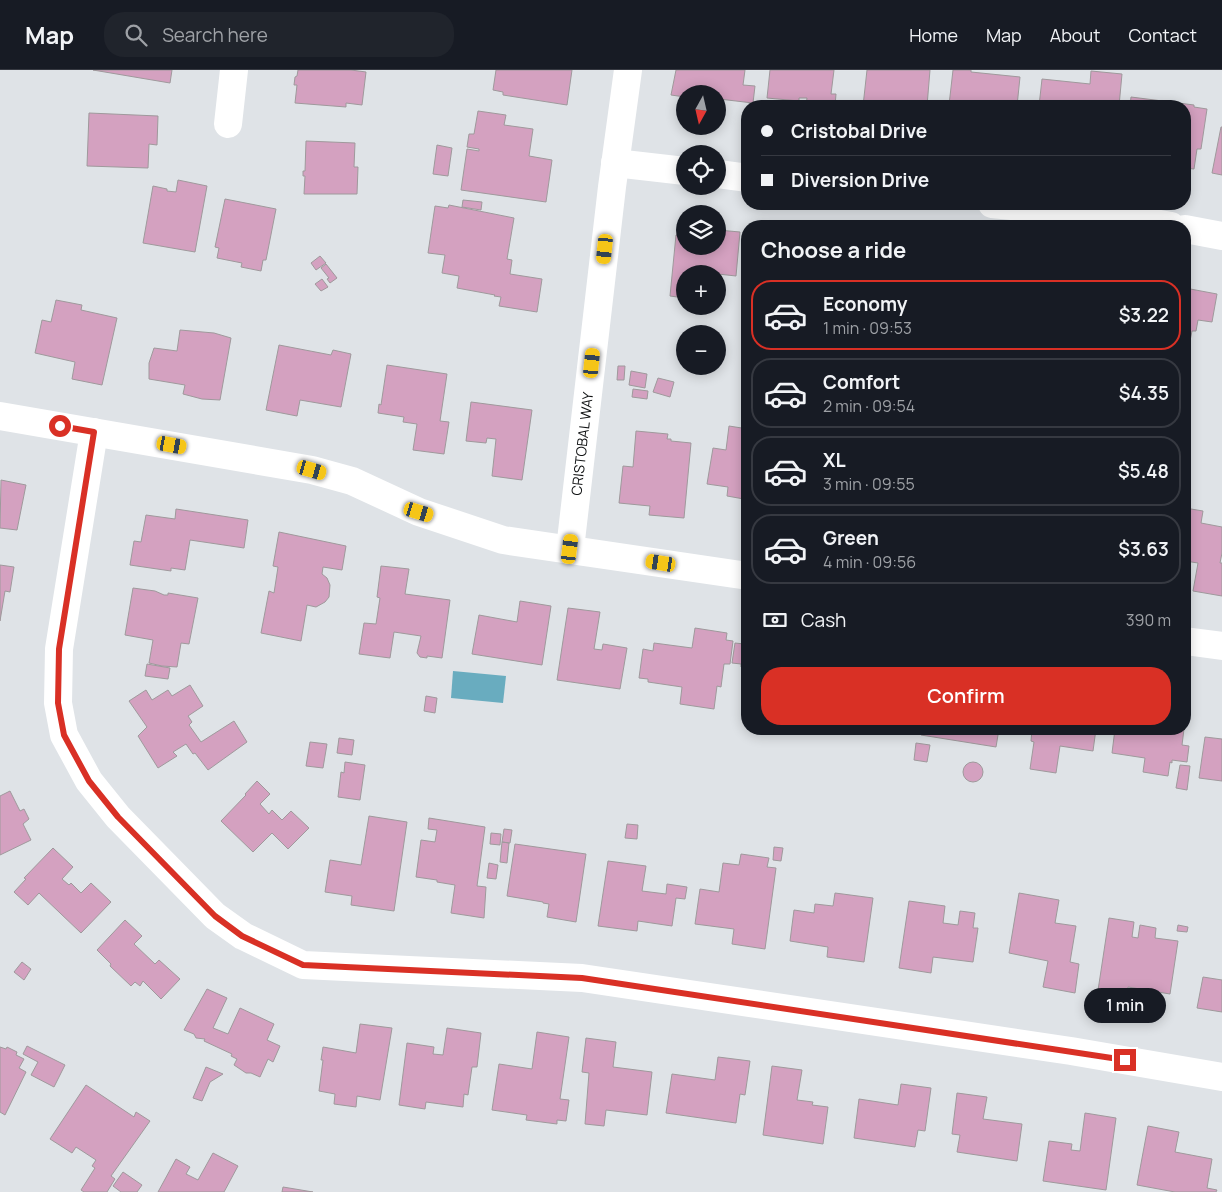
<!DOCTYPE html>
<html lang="en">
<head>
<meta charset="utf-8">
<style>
  body { margin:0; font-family:Manrope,sans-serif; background:#20242c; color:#f1f3f6; height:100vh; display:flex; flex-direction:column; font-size:19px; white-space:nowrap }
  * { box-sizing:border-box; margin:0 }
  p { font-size:16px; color:#9ea1a6 }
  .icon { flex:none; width:28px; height:28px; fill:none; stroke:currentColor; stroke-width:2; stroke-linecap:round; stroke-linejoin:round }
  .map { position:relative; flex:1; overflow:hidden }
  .side { position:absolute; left:741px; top:150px; width:450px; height:515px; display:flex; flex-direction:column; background:#171b24; border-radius:20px; box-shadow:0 2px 12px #0003 }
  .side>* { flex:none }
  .guide { position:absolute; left:741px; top:30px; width:450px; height:110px; border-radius:20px; box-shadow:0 2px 12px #0003; display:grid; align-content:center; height:110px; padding:0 20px; background:#171b24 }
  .needle { width:32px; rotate:188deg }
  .tools { position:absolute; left:676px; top:15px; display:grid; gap:10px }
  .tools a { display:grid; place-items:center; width:50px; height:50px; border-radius:50%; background:#171b24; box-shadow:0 2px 12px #0003; font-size:25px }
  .end { position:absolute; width:22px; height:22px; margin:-11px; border:6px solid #d93025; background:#fff; box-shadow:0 0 0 2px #fff }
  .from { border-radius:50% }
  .bubble { position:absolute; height:35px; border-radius:18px; background:#171b24; box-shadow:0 2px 12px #0003; font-size:16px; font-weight:600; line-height:35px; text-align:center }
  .car { position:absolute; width:15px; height:30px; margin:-15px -8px; border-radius:6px; box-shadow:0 0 4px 1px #0007; background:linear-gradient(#f5c518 24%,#345 0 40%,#f5c518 0 76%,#345 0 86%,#f5c518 0) }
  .guide b { display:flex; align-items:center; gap:18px; height:48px; font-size:19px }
  .guide b+b { border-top:1px solid #363941 }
  .guide i { width:12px; height:12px; background:#f1f3f6 }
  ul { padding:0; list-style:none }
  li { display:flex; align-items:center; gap:15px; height:70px; margin:0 10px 8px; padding:0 10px; border:2px solid #363941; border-radius:20px }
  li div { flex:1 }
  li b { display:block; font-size:19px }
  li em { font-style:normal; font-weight:600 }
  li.active { border-color:#d93025 }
  li>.icon { width:45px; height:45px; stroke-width:1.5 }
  h2 { padding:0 20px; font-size:22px; line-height:60px }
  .pay { display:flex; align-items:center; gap:12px; height:55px; padding:0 20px; font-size:19px }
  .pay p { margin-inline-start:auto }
  .cta { display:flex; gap:10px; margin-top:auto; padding:10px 20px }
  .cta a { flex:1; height:58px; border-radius:20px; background:#d93025; color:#fff; font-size:20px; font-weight:600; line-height:58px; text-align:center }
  header { display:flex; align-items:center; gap:30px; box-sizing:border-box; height:70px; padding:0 25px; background:#171b24; border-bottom:1px solid #363941 }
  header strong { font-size:24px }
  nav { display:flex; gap:28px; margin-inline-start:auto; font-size:18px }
  .search { width:350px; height:45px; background:#20242c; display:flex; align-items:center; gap:12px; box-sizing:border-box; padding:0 18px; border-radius:20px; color:#9ea1a6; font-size:19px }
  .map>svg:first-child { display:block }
  .water { fill:#69acbf }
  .building { fill:#d4a1c0; stroke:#9f999c }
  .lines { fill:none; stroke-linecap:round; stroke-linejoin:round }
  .street { stroke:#fff; stroke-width:28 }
  .route { stroke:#d93025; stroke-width:6 }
  .labels { text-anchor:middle; stroke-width:4; stroke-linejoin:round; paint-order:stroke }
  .street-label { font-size:14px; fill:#121415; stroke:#dfe3e7 }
</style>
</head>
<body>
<header>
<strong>Map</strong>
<div class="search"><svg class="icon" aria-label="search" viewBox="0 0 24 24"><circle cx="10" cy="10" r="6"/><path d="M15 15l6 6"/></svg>Search here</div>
<nav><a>Home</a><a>Map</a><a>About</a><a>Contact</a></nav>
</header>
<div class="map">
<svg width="1222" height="1122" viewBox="0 0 1222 1122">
  <rect width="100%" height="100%" fill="#dfe3e7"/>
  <path class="water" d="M453,601L506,606L503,633L451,628Z"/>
  <path class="building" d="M93,0H172L170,13Z
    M298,0H351L366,2L362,35L346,33V37L295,33L297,15H294L295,7L297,6Z
    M496,0H572L567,35L503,25V22L493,20Z
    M676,0H745L743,15L755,16L753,33L719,29L718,38V24H685V27L671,25Z
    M770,0H834L831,24H836L835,36H806L807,28H799V31L767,28Z
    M867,0H930L927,36H863Z
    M953,0H971V2L1020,7L1017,36H946V34L949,35Z
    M1091,1L1122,4L1119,36H1039L1042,9L1090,14Z
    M1131,27L1194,35V37L1207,39L1201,79H1197L1194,99L1185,98V36H1130Z
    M478,41L506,45L504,55L533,59L529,86L552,90L546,132L461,120L467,79L479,81V79L467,77L469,64H474Z
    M89,43L158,46L157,75L149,74L148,98L87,96Z
    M1221,57H1222V105L1212,103Z
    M306,71L355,73L354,97H358L357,124H304L305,106H303V101H305Z
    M437,75L452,78L448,106L433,104Z
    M178,110L207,116L195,182L143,173L153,116L167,119V121L176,122Z
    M225,129L276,139L266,190H263L261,201L241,197L242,193L217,188L219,178L215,177Z
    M463,130L482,132L481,140L462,137Z
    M449,135L514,148L507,189L512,190L510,204L542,209L537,242L499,236L501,227L494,226L495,225L457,218L459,206L442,203L445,185L428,183L435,136L448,138Z
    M718,160L740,162L736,206L718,204H685V228L670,226L676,165L685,166V176H718Z
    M320,186L326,193L316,200L311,193Z
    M326,194L337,208L330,213L327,209L329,208L321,198Z
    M322,209L328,217L321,221L315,214Z
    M1185,218L1217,224L1212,252L1198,250L1196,261H1192L1188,281L1185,280Z
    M56,230L82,235L81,240L117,248L102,315L72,309L75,292L35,283L42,250L51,252Z
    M180,260L214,263L231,268L220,330L202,329L183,324L185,315L149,309V293L154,278L177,281Z
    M279,275L331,285L333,280L351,284L341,337L300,330L297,346L266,340Z
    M387,295L447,304L440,351L449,352L444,384L413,380L417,354L403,352L404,347L378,343L379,334L381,335Z
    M618,296H625L624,310H617Z
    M631,301L647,304L645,318L629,315Z
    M658,308L674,312L670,327L653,322Z
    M633,319L648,321L647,329L632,327Z
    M471,332L532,340L522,410L492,406L496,369L487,368L486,373L466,371Z
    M729,356L748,359V450H742L744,429L727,426L728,417L707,414L713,378L726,380Z
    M636,361L668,364L667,369H671V371L691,373L684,448L649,445L650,436L619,433L623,396L633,397Z
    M1,410L26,415L17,460L0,458Z
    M1185,438L1203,441L1201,453L1222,457V483L1220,493H1222V526L1193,521L1198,493L1185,491Z
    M176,439L248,450L244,478L190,470L185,500L171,498V501L130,495L134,471L141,472L146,445L175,449Z
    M279,462L346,476L342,500L323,497L322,504L327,508L330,515L329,527L325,532L316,537L307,535L301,571L261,563L269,521L274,523L278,497L273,496Z
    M0,495L14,497L10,522L5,521L0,551Z
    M381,496L409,499L405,524L450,530L442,588L427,586V588L420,587L417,583L421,566L394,562L390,588L359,584L364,553L376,554L380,528L377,527Z
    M133,518L155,521L164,525H168V523L198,528L189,574L181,573L177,597L162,596L149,593L153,570L125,565Z
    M520,531L551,536L542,595L472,584L479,545L517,552Z
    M568,538L600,542L594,579L602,580L603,574L627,578L620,619L557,610Z
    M695,558L727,563L726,570L733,571L730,594H724L721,617L717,616L714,639L680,634L682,617L648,612V609L639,608L643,579L653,581L654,573L692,578Z
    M745,565H748V629L743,628L747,598L741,597V594L732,593L735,573L744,574Z
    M147,594L170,598L168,609L145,606Z
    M190,615L203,636L188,646L192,652L189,655L201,672L234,651L247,672L208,700L195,683L193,684L186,674L173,682L177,686L158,698L138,666L147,657L129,631L146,620L152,630L168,620L172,626Z
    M426,626L437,628L435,643L424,641Z
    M922,659H999L996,677L921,665Z
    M1032,659H1096L1093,681L1060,676L1056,703L1030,699L1034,672L1031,671Z
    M1115,659H1184L1182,675L1189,676L1187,692L1172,690V693L1170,692L1168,706L1143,702L1145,688L1112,683Z
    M1205,667L1222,669V711L1199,708Z
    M339,668L354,670L352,685L337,683Z
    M310,672L327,674L323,698L306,696Z
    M916,673L930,675L927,692L914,690Z
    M345,692L365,695L360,730L338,727L341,702L344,703Z
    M963 702a10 10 0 1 1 20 0a10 10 0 1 1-20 0Z
    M1180,695L1190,696L1187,720L1176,718Z
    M257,711L270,724L260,734L269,744L272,740L282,750L291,741L309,758L288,779L272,763L253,782L221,751L246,725L245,724Z
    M10,721L20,741L24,739L29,749L23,754L31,770L0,785V726Z
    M369,746L407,752L394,841L351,835L352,826L325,822L330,790L361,795Z
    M429,748L485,757L477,816L486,817L484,848L451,843L455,815L437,812V810L416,807L421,770L435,772L437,760L428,759Z
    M627,754L638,755L637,769L625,768Z
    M504,759L512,760L510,773L502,772Z
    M491,763L501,764L500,775L490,774Z
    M502,772L509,773L507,793L500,792Z
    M515,774L586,784L576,852L547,847L549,834L543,833V832L507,826Z
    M774,777L783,778L781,791L773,790Z
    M53,778L73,797L62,809L69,815L71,813L81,823L91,813L111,832L81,863L39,823L28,835L14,822L26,809L24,808Z
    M741,784L769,788L767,797L776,798L765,879L732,874L734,859L695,854L700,819L719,822L723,793L739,795Z
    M608,791L646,796L642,821L666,824L667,814L687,817L685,829L676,828L672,856L638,851L637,861L598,856Z
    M489,793L498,795L496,809L487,808Z
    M835,823L873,828L864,892L827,887L828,877L790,871L794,840L814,843L815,834L833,836Z
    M1019,823L1059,830L1055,853L1076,856L1070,892L1079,894L1075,923L1043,917L1048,891L1009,883Z
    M909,831L945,836L943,853L958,855L960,841L975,843L973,858H978L973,892L933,887L931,903L899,898Z
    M1109,848L1134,852L1132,867L1138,868L1140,855L1156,858L1155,868L1178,871L1170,924L1128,917L1126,932L1097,927Z
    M125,850L142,866L134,874L155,894L159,890L180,909L161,929L143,911L140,916L135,912L131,916L110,896L111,894L97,880Z
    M1178,855L1188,857L1187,862L1177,861Z
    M22,892L31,899L24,910L14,902Z
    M1203,907L1222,910V942L1197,938Z
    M207,919L227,928L213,958L228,964L240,938L274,954L267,970L280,976L273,992L268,989L260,1007L251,1003H246L234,995L237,989L231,986L232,984L204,971L205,969L196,968L194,964L184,960Z
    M360,954L392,958L380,1030L357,1026L356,1037L334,1034L335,1024L319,1021L323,990H321L323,977L356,983Z
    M447,958L481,963L477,997H472L468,1025L464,1024L463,1037L426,1032L425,1039L399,1035L407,973L434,977L433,984L443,985Z
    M537,962L569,967L560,1029L569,1030L566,1051L557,1050V1054L526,1050L527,1045L492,1040L499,994L532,999Z
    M586,968L616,972L613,997L652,1002L647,1045L606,1040L604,1056L585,1054L589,1003L582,1002Z
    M27,976L65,995L54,1017L31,1005L38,992L23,984Z
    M0,977L6,979L7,977L17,982L16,985L24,989L19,998L26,1002L5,1045L0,1042Z
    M718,987L750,991L745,1025L740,1024L736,1053L666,1043L672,1004L715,1010Z
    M772,996L802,1000L797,1030L813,1032L812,1035L828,1037L823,1074L763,1065Z
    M206,997L223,1004L210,1012L202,1031L193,1028Z
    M901,1014L931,1018L925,1061L918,1060L915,1077L854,1068L859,1029L898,1035Z
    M86,1015L134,1047L136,1042L150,1051L111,1106L115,1109L107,1122H84L81,1120L95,1098L92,1096L96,1090L76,1077L72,1083L50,1069Z
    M957,1023L987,1027L983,1049L1022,1054L1017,1091L957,1082L960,1065L952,1064Z
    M1085,1043L1116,1048L1106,1120L1043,1111L1049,1071L1072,1074L1071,1080L1080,1081Z
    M1148,1056L1179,1062L1175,1082L1212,1089L1207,1118L1217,1120L1216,1122H1175L1137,1115Z
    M213,1083L238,1096L224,1122H158L176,1089L190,1097L186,1104L198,1110Z
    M123,1102L142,1115L137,1122H121L113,1116Z
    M283,1117L313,1122H282Z"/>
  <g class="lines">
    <g class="street">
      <path d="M228,54L234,0"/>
      <path d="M615,93L685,101"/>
      <path d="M718,104L748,108"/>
      <path d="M992,134L1133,149L1171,156"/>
      <path d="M1185,159L1222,166"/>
      <path d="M0,346L312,400L352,411L419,442L503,470L748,506"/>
      <path d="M94,362L59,579L58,633L64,665L89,711L118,747L215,846L243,866L303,895L582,908L1071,981L1222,1007"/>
      <path id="s1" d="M570,479L612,117L628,0"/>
      <path d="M1185,571L1222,576"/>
    </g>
  </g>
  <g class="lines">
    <path class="route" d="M60,356L94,362L59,579L58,633L64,665L89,711L118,747L215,846L242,866L303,895L582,908L1125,990"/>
  </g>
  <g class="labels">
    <g class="street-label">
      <text dy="5" stroke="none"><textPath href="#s1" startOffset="106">CRISTOBAL WAY</textPath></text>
    </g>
  </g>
</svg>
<div class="tools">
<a><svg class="needle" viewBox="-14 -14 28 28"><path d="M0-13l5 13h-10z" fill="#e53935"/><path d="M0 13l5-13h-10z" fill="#9ea1a6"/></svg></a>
<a><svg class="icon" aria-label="locate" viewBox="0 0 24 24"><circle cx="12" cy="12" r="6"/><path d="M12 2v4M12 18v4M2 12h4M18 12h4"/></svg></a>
<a><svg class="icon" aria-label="layers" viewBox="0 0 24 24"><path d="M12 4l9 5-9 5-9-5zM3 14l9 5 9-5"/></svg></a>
<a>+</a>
<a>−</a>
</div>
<i class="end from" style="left:60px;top:356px"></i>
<i class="end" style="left:1125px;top:990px"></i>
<div class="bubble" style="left:1084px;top:918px;width:82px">1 min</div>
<i class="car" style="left:605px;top:179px;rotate:186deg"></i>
<i class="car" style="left:592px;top:293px;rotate:6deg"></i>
<i class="car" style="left:172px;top:375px;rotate:100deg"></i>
<i class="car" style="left:312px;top:400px;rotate:106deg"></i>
<i class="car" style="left:419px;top:442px;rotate:107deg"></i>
<i class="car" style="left:570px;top:479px;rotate:7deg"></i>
<i class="car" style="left:661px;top:493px;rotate:279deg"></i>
<div class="guide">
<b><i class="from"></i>Cristobal Drive</b>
<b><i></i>Diversion Drive</b>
</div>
<section class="side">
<h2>Choose a ride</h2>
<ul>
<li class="active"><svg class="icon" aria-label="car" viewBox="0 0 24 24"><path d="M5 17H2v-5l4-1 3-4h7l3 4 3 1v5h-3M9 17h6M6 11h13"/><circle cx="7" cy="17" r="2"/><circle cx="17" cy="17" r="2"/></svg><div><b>Economy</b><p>1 min · 09:53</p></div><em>$3.22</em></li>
<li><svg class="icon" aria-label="car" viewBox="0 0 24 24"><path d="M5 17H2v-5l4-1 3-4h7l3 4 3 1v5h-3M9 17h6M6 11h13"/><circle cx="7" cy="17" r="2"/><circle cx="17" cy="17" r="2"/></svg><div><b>Comfort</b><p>2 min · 09:54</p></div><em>$4.35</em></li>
<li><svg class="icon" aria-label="car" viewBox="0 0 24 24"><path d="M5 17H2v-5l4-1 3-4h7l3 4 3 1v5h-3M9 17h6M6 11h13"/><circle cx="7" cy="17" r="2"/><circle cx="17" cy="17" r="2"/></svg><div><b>XL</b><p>3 min · 09:55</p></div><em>$5.48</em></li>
<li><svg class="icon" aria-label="car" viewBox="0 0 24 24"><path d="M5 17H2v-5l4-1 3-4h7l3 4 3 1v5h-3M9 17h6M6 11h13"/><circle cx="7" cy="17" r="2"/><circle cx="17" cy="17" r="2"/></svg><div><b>Green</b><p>4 min · 09:56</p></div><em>$3.63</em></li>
</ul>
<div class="pay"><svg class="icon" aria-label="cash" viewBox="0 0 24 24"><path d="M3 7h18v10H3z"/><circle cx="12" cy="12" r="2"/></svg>Cash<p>390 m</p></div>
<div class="cta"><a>Confirm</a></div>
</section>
</div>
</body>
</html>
